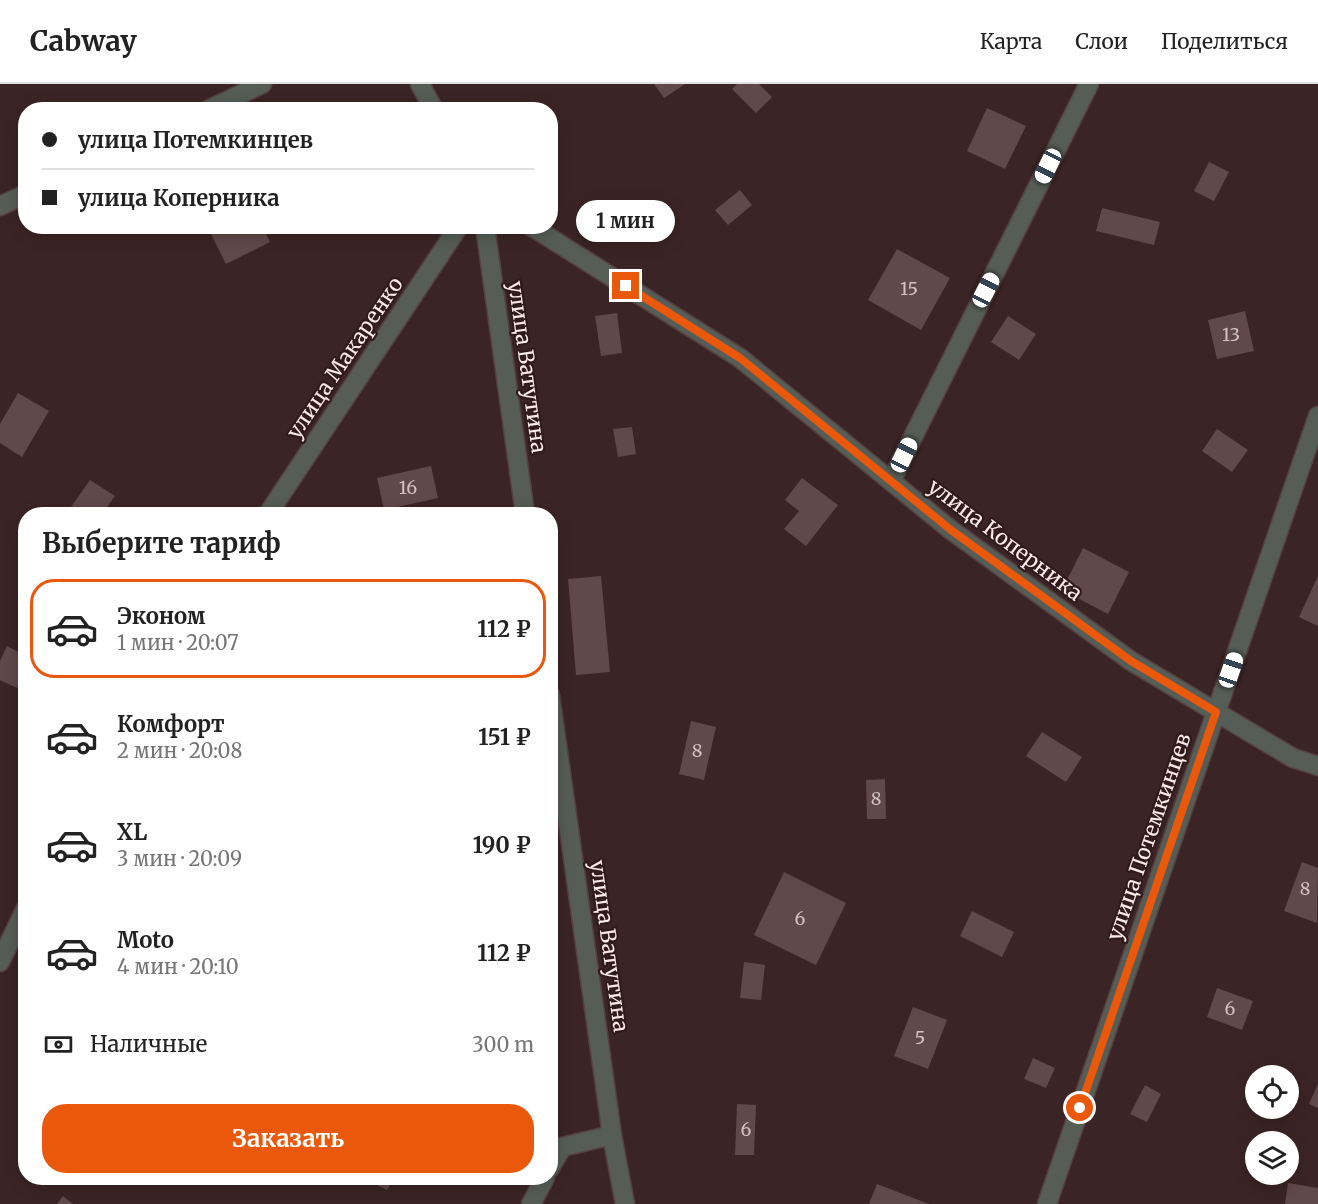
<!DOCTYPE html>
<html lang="ru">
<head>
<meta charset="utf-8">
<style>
  body { margin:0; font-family:Merriweather,serif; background:#f6f6f6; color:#222; height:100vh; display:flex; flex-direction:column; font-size:22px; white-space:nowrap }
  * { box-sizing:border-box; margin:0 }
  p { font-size:20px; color:#767676 }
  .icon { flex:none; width:33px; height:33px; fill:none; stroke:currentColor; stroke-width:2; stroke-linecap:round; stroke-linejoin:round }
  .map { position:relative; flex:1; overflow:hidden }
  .sheet { position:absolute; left:18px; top:423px; width:540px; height:678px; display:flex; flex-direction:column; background:#fff; border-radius:24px; box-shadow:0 3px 15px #0003 }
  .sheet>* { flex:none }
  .guide { position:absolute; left:18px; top:18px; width:540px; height:132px; border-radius:24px; box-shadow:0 3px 15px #0003; display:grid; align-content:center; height:132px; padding:0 24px; background:#fff }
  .tools { position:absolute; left:1245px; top:981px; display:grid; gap:12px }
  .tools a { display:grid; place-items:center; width:54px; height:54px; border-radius:50%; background:#fff; box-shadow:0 3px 15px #0003; font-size:30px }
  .end { position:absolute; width:27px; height:27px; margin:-14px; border:8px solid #ea580c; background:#fff; box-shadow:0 0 0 3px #fff }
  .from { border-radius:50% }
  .bubble { position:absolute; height:42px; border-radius:21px; background:#fff; box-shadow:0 3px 15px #0003; font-size:20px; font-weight:700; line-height:42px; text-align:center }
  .car { position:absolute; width:18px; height:36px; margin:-18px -9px; border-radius:8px; box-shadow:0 0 4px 2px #0007; background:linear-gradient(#fff 24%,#345 0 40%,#fff 0 76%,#345 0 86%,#fff 0) }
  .guide b { display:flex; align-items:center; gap:21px; height:57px; font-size:22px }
  .guide b+b { border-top:2px solid #e0e0e0 }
  .guide i { width:15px; height:15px; background:#222 }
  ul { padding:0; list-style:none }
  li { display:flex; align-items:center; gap:18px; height:99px; margin:0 12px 9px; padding:0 12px; border:3px solid transparent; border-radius:24px }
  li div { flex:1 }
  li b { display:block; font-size:22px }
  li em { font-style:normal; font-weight:700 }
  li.on { border-color:#ea580c }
  li>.icon { width:54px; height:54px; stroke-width:1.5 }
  h2 { padding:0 24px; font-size:27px; line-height:72px }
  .pay { display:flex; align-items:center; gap:15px; height:66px; padding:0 24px; font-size:22px }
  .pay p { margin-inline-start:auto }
  .button { display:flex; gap:12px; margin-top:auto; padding:12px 24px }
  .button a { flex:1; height:69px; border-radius:24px; background:#ea580c; color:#fff; font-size:24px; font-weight:700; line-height:69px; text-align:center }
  header { display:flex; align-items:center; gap:36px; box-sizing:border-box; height:84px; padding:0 30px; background:#fff; border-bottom:2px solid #e0e0e0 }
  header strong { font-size:28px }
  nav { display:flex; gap:33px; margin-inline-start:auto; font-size:21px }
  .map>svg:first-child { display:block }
  .building { fill:#614849 }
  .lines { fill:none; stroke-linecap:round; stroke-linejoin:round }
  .minor-casing { stroke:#564041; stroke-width:21 }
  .minor { stroke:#555d56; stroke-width:18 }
  .route { stroke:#ea580c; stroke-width:8 }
  .labels { text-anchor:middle; stroke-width:4.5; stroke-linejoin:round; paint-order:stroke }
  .number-label { font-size:18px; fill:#d4c2c2 }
  .street-label { font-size:21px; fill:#faeaea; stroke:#301a1c }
</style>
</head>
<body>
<header>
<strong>Cabway</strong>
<nav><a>Карта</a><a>Слои</a><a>Поделиться</a></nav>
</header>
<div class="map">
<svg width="1318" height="1120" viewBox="0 0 1318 1120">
  <rect width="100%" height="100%" fill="#3b2425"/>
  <path class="building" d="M654,0H685L664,14Z
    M737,0H759L772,13L756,29L732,5Z
    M987,24L1026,42L1005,85L967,67Z
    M1209,78L1229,88L1214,117L1194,107Z
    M740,106L752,121L728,141L715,126Z
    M1102,124L1160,138L1154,161L1096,147Z
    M207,142H262L270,158L226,180Z
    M897,165L950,194L921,246L868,216Z
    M1245,227L1254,267L1217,275L1208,236Z
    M617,229L622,269L601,272L595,232Z
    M1008,232L1036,250L1019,276L991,258Z
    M18,309L49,327L22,373L0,359V340Z
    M632,343L636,370L618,373L613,345Z
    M1217,345L1248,366L1232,388L1202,367Z
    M431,382L438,414L384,426L377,394Z
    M802,394L838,421L806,462L784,445L799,427L785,416Z
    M90,396L115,412L102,430H66Z
    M1083,464L1129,488L1108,530L1062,506Z
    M601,492L610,588L576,591L568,495Z
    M1318,492V542L1299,533Z
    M7,562L26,572V586L17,604L0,596V577Z
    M691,637L716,643L704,696L679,690Z
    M1042,648L1082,673L1066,698L1026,672Z
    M885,695L886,735H867L866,696Z
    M1302,778L1318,784L1317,839L1284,827Z
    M784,788L846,819L816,881L754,851Z
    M972,827L1014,848L1002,873L960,852Z
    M744,878L765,881L761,916L740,914Z
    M1217,904L1253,917L1242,946L1207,933Z
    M913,923L947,936L928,985L894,972Z
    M1033,974L1055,984L1046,1004L1024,995Z
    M1318,1000V1024L1309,1020Z
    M1145,1001L1161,1010L1147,1038L1130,1030Z
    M737,1020L756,1021L754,1071H735Z
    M364,1094H394L387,1106Z
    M1288,1099L1318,1104V1120H1285Z
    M877,1100L929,1120H869Z
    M63,1112L73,1120H57Z"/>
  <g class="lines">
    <defs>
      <path id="minor" d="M420,0L434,26
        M208,26L262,0
        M0,122L26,110
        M485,142L525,430
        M531,142L740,274L951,446L1131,577L1293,674L1318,682
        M891,397L1089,0
        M268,430L459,142
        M550,611L612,1051L625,1120
        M0,878L26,824
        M550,1084L562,1063L612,1051
        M531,1120L545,1094
        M1047,1120L1318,332"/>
    </defs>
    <use href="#minor" class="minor-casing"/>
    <use href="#minor" class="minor"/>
  </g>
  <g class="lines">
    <path class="route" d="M626,202L740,274L951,446L1131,577L1216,628L1080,1024"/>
  </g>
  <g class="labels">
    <g class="number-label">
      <text x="909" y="211">15</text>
      <text x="1231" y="257">13</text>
      <text x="408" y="410">16</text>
      <text x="697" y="673">8</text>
      <text x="876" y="721">8</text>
      <text x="1305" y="811">8</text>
      <text x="800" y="841">6</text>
      <text x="1230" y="931">6</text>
      <text x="920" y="960">5</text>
      <text x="746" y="1052">6</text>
    </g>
    <g class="street-label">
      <text transform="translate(345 274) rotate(-56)" y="7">улица Макаренко</text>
      <text transform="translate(527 283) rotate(82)" y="7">улица Ватутина</text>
      <text transform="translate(1005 456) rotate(37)" y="7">улица Коперника</text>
      <text transform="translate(1149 753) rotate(-71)" y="7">улица Потемкинцев</text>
      <text transform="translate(609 862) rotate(82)" y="7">улица Ватутина</text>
    </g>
  </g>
</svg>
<div class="tools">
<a><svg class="icon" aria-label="locate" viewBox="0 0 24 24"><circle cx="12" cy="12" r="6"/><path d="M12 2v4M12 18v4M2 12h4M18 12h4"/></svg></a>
<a><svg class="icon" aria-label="layers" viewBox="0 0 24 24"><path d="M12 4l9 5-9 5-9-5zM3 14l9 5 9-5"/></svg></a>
</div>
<i class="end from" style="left:1080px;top:1024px"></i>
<i class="end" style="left:626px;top:202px"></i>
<div class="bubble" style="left:576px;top:116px;width:99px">1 мин</div>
<i class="car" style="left:1048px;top:82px;rotate:206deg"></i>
<i class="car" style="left:986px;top:206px;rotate:27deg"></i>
<i class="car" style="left:904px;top:371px;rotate:26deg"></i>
<i class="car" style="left:1231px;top:586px;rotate:19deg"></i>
<div class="guide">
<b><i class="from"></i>улица Потемкинцев</b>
<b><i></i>улица Коперника</b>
</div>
<section class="sheet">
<h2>Выберите тариф</h2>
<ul>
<li class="on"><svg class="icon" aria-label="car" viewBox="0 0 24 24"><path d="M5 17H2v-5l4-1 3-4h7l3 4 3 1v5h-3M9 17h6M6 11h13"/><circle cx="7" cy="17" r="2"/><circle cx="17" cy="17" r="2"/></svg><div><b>Эконом</b><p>1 мин · 20:07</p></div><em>112 ₽</em></li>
<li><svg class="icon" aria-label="car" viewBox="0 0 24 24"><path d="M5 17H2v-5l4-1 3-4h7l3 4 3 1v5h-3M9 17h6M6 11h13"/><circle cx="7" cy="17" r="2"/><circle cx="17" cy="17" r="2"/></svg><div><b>Комфорт</b><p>2 мин · 20:08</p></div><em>151 ₽</em></li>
<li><svg class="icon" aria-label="car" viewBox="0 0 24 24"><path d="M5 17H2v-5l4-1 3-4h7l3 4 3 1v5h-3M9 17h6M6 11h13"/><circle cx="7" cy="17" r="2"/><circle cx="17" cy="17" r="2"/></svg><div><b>XL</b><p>3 мин · 20:09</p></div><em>190 ₽</em></li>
<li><svg class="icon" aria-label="car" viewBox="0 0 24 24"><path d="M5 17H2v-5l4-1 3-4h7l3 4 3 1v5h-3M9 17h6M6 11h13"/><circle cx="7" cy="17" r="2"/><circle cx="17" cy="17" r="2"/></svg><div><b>Moto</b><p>4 мин · 20:10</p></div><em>112 ₽</em></li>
</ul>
<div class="pay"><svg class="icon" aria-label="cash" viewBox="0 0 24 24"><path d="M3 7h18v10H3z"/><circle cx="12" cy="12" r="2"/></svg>Наличные<p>300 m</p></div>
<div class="button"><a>Заказать</a></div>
</section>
</div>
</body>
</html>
